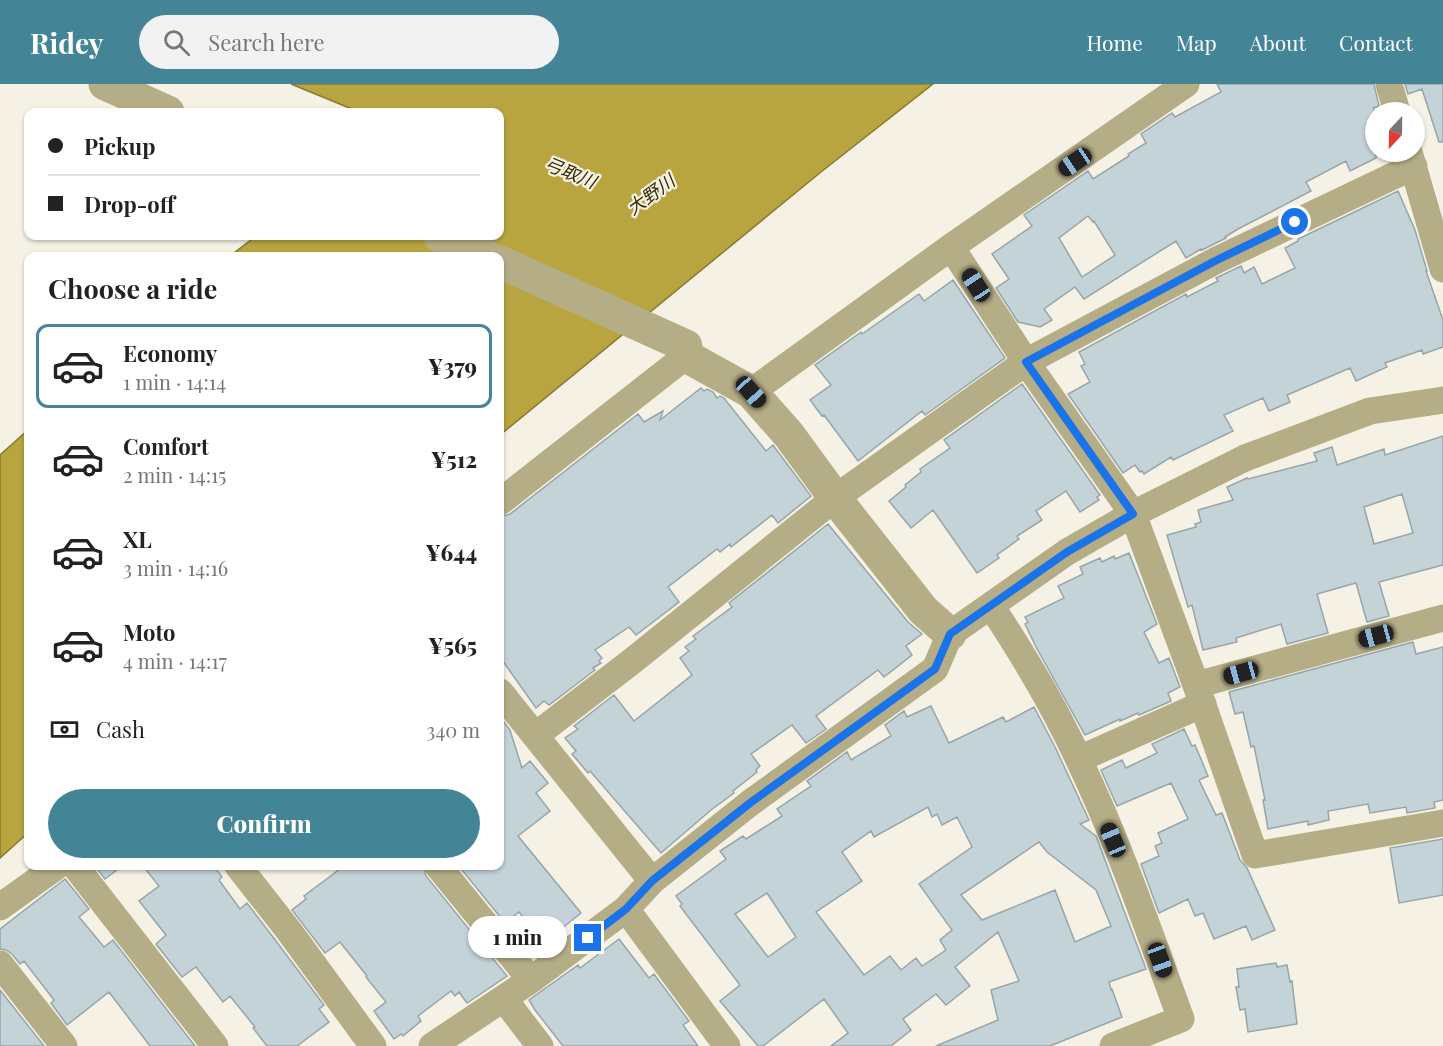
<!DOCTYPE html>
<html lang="en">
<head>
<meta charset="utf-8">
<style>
  body { margin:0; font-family:"Playfair Display","Noto Sans JP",serif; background:#f2f2f2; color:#222; height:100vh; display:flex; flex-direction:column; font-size:22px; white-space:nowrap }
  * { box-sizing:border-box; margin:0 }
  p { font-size:20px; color:#767676 }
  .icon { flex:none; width:33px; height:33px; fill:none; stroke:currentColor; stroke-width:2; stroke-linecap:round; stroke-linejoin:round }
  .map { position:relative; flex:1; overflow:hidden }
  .sheet { position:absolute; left:24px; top:168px; width:480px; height:618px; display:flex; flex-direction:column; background:#fff; border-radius:12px; box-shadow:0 2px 4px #0004 }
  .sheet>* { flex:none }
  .top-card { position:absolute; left:24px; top:24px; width:480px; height:132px; border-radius:12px; box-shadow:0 2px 4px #0004; display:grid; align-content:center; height:132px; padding:0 24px; background:#fff }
  .needle { width:39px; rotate:202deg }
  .tools { position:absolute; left:1365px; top:18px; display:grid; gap:12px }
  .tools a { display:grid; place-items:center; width:60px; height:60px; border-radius:50%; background:#fff; box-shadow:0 2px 4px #0004; font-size:30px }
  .end { position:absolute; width:27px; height:27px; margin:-14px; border:8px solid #1a73e8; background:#fff; box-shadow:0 0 0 3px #fff }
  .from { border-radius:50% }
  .bubble { position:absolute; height:42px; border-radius:21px; background:#fff; box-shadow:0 2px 4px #0004; font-size:20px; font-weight:800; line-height:42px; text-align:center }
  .car { position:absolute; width:18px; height:36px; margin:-18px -9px; border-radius:8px; box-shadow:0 0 4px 2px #0007; background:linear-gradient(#222 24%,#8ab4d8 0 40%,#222 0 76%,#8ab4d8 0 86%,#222 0) }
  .top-card b { display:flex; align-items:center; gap:21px; height:57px; font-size:22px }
  .top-card b+b { border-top:2px solid #e0e0e0 }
  .top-card i { width:15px; height:15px; background:#222 }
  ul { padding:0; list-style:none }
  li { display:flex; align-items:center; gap:18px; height:84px; margin:0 12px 9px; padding:0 12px; border:3px solid transparent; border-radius:12px }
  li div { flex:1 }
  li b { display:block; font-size:22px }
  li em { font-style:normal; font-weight:800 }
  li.selected { border-color:#438597 }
  li>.icon { width:54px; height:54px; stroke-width:1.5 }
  h2 { padding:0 24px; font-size:27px; line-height:72px }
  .pay { display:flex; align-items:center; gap:15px; height:66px; padding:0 24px; font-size:22px }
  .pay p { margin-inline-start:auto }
  .button { display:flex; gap:12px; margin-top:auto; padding:12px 24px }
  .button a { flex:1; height:69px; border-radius:36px; background:#438597; color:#fff; font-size:24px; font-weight:800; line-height:69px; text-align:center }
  header { display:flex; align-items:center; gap:36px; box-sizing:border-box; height:84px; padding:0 30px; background:#438597; color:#fff }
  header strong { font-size:28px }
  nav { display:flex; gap:33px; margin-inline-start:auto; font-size:21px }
  .search { width:420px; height:54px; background:#f2f2f2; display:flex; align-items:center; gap:15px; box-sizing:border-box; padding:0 21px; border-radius:33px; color:#767676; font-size:22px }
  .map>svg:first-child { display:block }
  .water { fill:#b9a540; stroke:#887a32; stroke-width:1.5 }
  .building { fill:#c4d3d8; stroke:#97a5aa; stroke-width:1.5; fill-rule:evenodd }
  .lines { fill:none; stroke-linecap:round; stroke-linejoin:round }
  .minor { stroke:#b5ad85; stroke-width:27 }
  .tertiary { stroke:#b5ad85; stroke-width:33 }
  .route { stroke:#1a73e8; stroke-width:8 }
  .labels { text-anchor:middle; stroke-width:4.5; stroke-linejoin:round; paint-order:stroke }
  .water-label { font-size:18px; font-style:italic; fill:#322a00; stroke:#f5f2e5 }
</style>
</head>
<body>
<header>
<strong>Ridey</strong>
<div class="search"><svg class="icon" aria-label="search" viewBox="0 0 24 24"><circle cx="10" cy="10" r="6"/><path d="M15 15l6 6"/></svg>Search here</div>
<nav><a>Home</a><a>Map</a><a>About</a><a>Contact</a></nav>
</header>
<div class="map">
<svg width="1443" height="962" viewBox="0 0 1443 962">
  <rect width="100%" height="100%" fill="#f5f2e5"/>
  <path class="water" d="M291,0H933L821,88L500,351V172H230L256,152H500V28H359Z
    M28,346V749L0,774V371Z"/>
  <path class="building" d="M1217,0H1374L1379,22L1373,24L1376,29V74L1350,87L1346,77L1306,98L1311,107L1238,145L1225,153L1226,154L1202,166L1201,165L1186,174L1176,157L1084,215L1075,203L1044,225L1052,236L1040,243L1018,238L996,204L1009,195L992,170L1032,142L1024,131L1088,87L1093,95L1129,72L1128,70L1146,59L1141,50L1172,29L1175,33L1221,8ZM1088,132L1093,138L1094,137L1115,171L1082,193L1059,154Z
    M1405,0H1443V58H1439L1422,5L1408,10Z
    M1398,107L1415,146L1427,187H1426L1443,236V263L1423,270L1422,266L1385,279L1387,283L1356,297L1350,284L1287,311L1290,318L1269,327L1263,314L1224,331L1233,347L1173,376L1171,373L1144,390L1142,387L1140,388L1135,381L1123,389L1068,310L1090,298L1081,282L1085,280L1079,268L1186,210L1187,213L1218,197L1216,194L1241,182L1244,189L1254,183L1262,200L1295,184L1285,164L1298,157V155Z
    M953,196L1005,274L925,331L922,327L858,377L824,331L822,332L810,316L831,301L815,281L861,248L862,250L919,210L924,217Z
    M1022,300L1100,411L1097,413L1099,416L1080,428L1066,407L1036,427L1042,436L1017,452L1019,455L997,471L999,474L977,489L933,426L911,444L889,417L906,403L905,401L921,388L920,385L950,364L944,356Z
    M701,304L704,307L707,305L713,308L717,314L720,312L724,314L766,367L773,361L811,412L778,439L772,431L731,463L730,460L720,468L717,465L668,503L679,518L636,551L629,543L595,566L602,574L599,577L601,579L593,584L595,586L549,621L544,617L536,624L500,573V433L510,430L638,330L644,338L663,327L660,336Z
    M1443,352V481L1379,498L1389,532L1367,538L1356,499L1317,510L1328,549L1287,560L1281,540L1236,554L1237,558L1203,566L1192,521L1188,523L1167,451L1196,443L1195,440L1201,438L1198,426L1233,416L1227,403L1247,394L1248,395L1317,377L1314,369L1332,363L1337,381L1384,365L1385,371ZM1402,410L1413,449L1374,460L1364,423Z
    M828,440L908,538L922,550L906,562L912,571L884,593L878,586L816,632L826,645L806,659L792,641L751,670L760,682L756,686L757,688L733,707L734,709L711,726L661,769L590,687L588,689L572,670L576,667L565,654L578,645L574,642L614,611L634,637L692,591L680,574L689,567L685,563L696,555L693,552L732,523L729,519Z
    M1129,469L1157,540L1144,548L1159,579L1169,574L1180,603L1168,609L1171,617L1139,631L1138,629L1120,637V635L1085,651L1036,563L1025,540L1028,538L1025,533L1064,514L1058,502L1083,490L1080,483L1100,474L1102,478L1114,472L1115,475Z
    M1413,558L1416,570L1443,563V716L1434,718L1435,724L1407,729L1406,723L1370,729L1368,720L1328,727L1329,736L1308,741V737L1268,745L1263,716H1265L1254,662L1251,663L1243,628L1235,630L1229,608Z
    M931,622L949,659L1003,633L1006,638L1034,623L1055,663L1089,736L1080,740L1096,752L1146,885L1109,898L1111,906L1112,905L1122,933L1050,962H936L998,936L991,906L1019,897L998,848L955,883L970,902L946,921L936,910L903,935L911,946L891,962H831L848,949L824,915L763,962H758L720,917L740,901L680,822L682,820L676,812L726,775L720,767L743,752L746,755L782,732L777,725L811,702L807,697L847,668L851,676L891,652L885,641L904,627L907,633ZM928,723L932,733L937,730L942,741L957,733L972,763L919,800L952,846L940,856L946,866L922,882L916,874L901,886L890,872L864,891L816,828L862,797L842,768L871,747L874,753ZM1039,758L1047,768L1096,806L1111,842L1075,858L1055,806L982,836L961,811ZM767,809L796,853L768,873L735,830Z
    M500,633L510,646L522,684L530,677L548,699L536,709L550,727L518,752L581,829L544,859L519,828L505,839L462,786L468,782H500Z
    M1184,645L1192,662L1195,661L1208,692L1199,696L1216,731L1222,729L1240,776L1247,784L1275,846L1252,856L1246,842L1214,855L1203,829L1195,832L1188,815L1159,829L1141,780L1159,772L1155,762L1162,759L1158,749L1188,735L1171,699L1117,722L1101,686L1122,676L1126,684L1157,669L1152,660Z
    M1443,755V811L1399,819L1390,764Z
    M95,782H122L105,795Z
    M143,782H214L222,793L219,796L240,825L247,819L276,857L324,921L319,925L329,938L297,962H267L253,944L255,943L230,912L223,918L196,883L182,893L156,860L166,851L139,817L159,802Z
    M344,782H423L426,792L507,892L467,919L459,908L455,912L451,907L418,932L421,937L403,952L401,950L394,955L374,927L386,918L366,893L367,892L340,858L325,869L292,826L306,815L304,812Z
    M65,795L89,825L79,833L104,863L113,856L195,962H150L109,908L67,941L51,919L54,916L24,877L20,880L12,870L6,866L0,865V845Z
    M619,855L649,894L654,890L689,937L683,941L698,962H563L535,926L529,916L578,881L580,884Z
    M1276,879L1277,883L1287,881L1290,898L1292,897L1297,940L1248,948L1245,925L1240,926L1236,903H1239L1237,885Z
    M0,906L44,962H0Z"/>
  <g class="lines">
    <path class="minor" d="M1389,0L1397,28
      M1409,68L1443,185
      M951,163L1026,278L1133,430L1196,601L1255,771L1443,739
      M751,308L951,163L1186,0
      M500,418L686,272
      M991,522C1023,570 1054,622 1079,676C1119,759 1149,848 1181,935L1113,962
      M1196,601L1443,534
      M500,608L652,797
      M536,651L631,578L835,414L1026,278L1215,177L1414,82
      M1079,675L1203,620
      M75,782L215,962
      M238,782L289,847L373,962
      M438,782L531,896
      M0,823L57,782
      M626,825L727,962
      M0,880L64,962
      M504,915L540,962
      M432,962L531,896L626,825L652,797L750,719L935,585L950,550L1067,468L1133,430L1245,374L1370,327L1443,316"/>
    <path class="tertiary" d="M105,0L168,28
      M440,152L486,172
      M500,178L686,262V272L751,308L789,351L838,418L923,526L950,550"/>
  </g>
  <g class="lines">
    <path class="route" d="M588,854L626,825L652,797L750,719L935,585L950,550L1067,468L1133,430L1026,278L1215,177L1295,138"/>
  </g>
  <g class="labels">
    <g class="water-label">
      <text transform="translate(570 89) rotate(22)" y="6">弓取川</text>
      <text transform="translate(651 111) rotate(-36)" y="6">大野川</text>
    </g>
  </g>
</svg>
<div class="tools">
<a><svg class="needle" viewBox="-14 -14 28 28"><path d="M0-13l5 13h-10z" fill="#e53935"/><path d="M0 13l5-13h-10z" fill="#767676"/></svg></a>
</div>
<i class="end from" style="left:1295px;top:138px"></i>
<i class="end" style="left:588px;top:854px"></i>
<div class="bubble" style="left:468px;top:832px;width:99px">1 min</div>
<i class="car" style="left:1075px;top:78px;rotate:236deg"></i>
<i class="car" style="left:976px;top:201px;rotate:327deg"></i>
<i class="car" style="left:751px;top:308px;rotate:138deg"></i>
<i class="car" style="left:1376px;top:552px;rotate:255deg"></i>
<i class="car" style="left:1241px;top:589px;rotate:255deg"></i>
<i class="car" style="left:1113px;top:756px;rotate:337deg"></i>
<i class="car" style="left:1160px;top:876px;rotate:160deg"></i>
<div class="top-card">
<b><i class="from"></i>Pickup</b>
<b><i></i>Drop-off</b>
</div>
<section class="sheet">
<h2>Choose a ride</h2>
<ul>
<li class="selected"><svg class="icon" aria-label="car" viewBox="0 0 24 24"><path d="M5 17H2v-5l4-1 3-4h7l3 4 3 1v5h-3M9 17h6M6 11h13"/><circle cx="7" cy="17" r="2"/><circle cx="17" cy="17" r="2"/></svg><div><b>Economy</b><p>1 min · 14:14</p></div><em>¥379</em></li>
<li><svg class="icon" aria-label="car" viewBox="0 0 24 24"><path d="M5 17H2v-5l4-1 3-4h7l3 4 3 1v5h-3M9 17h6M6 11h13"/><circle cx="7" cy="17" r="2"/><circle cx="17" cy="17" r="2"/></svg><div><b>Comfort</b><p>2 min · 14:15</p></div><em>¥512</em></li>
<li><svg class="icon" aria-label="car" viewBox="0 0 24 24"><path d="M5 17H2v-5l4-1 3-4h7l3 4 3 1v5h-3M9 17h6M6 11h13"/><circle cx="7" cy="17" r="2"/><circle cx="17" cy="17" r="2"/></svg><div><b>XL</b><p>3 min · 14:16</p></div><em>¥644</em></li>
<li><svg class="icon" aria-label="car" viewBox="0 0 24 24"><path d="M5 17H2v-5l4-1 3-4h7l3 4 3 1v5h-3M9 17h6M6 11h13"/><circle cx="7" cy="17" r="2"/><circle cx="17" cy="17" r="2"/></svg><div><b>Moto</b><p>4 min · 14:17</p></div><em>¥565</em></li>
</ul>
<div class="pay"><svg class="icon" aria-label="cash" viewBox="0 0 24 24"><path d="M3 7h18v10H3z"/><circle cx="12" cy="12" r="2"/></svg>Cash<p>340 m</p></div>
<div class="button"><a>Confirm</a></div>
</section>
</div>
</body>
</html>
